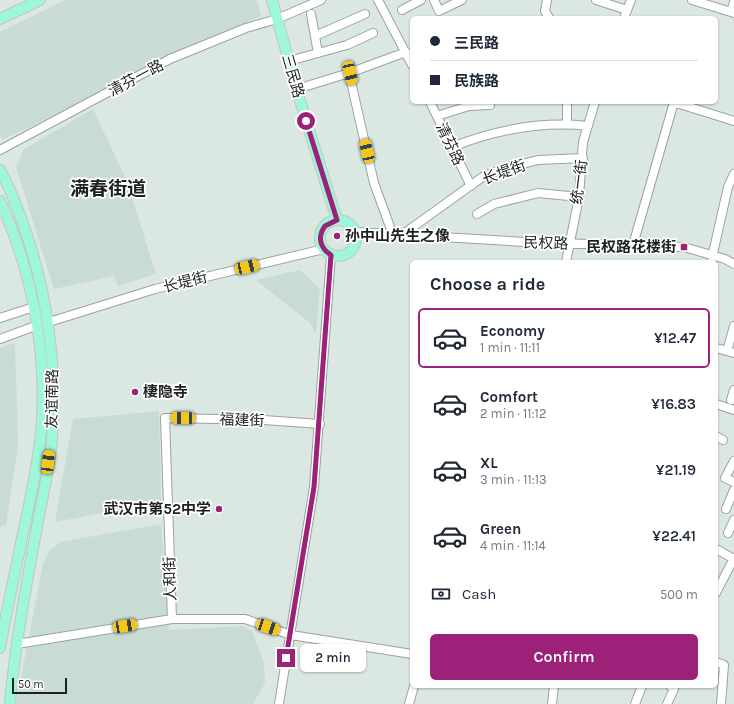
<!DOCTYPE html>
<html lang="en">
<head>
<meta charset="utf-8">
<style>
  body { margin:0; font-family:Karla,"Noto Sans SC",sans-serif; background:#f2f2f3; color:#1f2937; height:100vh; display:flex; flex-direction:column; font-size:15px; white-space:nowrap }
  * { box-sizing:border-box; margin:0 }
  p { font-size:13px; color:#747a83 }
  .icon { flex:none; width:22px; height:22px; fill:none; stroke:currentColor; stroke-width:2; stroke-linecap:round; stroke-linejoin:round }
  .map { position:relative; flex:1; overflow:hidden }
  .panel { position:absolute; left:410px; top:260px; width:308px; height:428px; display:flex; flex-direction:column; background:#fff; border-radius:6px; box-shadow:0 1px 3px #0004 }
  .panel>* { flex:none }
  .banner { position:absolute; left:410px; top:16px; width:308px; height:88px; border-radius:6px; box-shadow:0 1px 3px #0004; display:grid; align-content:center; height:88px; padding:0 20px; background:#fff }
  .scale { position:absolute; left:12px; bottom:10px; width:55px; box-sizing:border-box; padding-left:4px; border:2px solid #1d211f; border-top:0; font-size:11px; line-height:14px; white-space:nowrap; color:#1d211f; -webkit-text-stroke:3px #fff; paint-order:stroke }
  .end { position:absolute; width:18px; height:18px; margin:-9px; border:5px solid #9b2179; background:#fff; box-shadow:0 0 0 2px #fff }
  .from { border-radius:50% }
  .bubble { position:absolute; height:28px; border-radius:6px; background:#fff; box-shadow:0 1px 3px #0004; font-size:13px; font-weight:600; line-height:28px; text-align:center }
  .car { position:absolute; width:12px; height:24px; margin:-12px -6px; border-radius:5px; box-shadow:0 0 3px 1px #0007; background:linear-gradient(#f5c518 24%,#345 0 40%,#f5c518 0 76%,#345 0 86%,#f5c518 0) }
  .banner b { display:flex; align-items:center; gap:14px; height:38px; font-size:15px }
  .banner b+b { border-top:1px solid #e0e1e3 }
  .banner i { width:10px; height:10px; background:#1f2937 }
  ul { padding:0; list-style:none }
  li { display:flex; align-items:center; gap:12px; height:60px; margin:0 8px 6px; padding:0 12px; border:2px solid transparent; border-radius:6px }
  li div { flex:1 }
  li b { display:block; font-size:15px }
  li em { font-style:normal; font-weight:600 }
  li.selected { border-color:#9b2179 }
  li>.icon { width:36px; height:36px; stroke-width:1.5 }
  h2 { padding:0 20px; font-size:18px; line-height:48px }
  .pay { display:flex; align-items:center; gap:10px; height:44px; padding:0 20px; font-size:15px }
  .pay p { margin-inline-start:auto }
  .action { display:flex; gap:8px; margin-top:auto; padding:8px 20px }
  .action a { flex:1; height:46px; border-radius:6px; background:#9b2179; color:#fff; font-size:16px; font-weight:600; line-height:46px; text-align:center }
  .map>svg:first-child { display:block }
  .built { fill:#c8dcd3 }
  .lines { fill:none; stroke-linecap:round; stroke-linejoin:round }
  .minor-casing { stroke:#99a49f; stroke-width:10 }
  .major-casing { stroke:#c4c5c5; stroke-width:12 }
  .minor { stroke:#fff; stroke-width:8 }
  .major { stroke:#9ef7d8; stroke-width:10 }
  .route { stroke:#9b2179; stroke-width:5 }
  .poi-dot { fill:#9b2179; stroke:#fff; stroke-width:1.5 }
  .labels { text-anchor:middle; stroke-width:3.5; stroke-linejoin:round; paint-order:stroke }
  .street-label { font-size:15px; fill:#1d211f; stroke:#fff }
  .poi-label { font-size:15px; font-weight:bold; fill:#1d211f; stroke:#fff; text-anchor:start }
  .district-label { font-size:19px; font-weight:bold; fill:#1d211f; stroke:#fff }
</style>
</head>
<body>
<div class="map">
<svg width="734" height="704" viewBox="0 0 734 704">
  <rect width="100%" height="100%" fill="#dbe7e1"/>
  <path class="built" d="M65,0H257L261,16L2,140L0,135V32Z
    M93,109L126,179L156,274L118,286L114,276L54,289L16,167L24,149Z
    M300,270L320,289L316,333L310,323L256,280Z
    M15,343L18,445L6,525L0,527V348Z
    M159,411L161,502L55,522L73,419Z
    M161,524L169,630L243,626L252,631L264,663L265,683L253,704H16L43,564L50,550L61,542Z"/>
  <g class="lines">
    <defs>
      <path id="minor" d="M378,0L412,65
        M434,0L439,11L462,0
        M547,0L545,11L549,18
        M596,0L627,10
        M692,0L734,13
        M402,10L421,0
        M731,12L734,2
        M311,14L318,53
        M624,18L631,0
        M315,36L365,14
        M289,61L347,45L373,33
        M349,73L374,183L393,235L406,232L484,176L503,169L538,160L583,158
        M297,89L349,73L406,52
        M430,102L471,186
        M567,102V124
        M673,102L734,121
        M437,116L469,106L490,105V102
        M452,147C495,130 541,121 588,126
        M0,150L170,59L246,28L277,19L321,0
        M477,214L494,204L538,193L579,197
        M356,232L525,242L684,247L725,259L734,264
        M633,245L674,102
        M566,262L579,197L583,142L595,102
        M711,262L728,187L734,174
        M0,318L34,307
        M49,322L155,289L324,249
        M0,339L38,325
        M716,348L734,353
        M727,351L734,326
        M731,400L734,390
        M716,404L734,410
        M320,424L264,420L165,418L172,619H245L291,635L412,654
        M716,436L723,440
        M734,461L725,478L734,482
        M726,509L734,490
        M728,533L734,520
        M716,549L734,559
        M716,593L734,558
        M17,644L172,619
        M716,662L724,665L721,704
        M279,704L314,487L331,255
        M409,704L414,686
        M552,704L554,686
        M635,704L642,686
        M667,704L674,689L670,686"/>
      <path id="major" d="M272,0L298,94L337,220
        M0,19L40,0
        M0,170C15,197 25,228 34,258C49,312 55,366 53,422C52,458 43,493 37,527C26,586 15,645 10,704
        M0,201C31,268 46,345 42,419C41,446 35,473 30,500C20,549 9,598 0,648
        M320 238a18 18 0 1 1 36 0a18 18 0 1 1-36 0Z"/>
    </defs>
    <use href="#minor" class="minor-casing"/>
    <use href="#major" class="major-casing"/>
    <use href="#minor" class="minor"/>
    <use href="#major" class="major"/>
  </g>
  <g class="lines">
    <path class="route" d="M286,658L314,487L331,255C320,248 317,237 325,226L337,220L306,121"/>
  </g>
  <g class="poi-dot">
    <circle cx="337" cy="236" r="4"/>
    <rect x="680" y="243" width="8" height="8" rx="2"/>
    <circle cx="135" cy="392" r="4"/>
    <circle cx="219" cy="509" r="4"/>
  </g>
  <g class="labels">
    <g class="street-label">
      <text transform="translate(293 76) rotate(74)" y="5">三民路</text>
      <text transform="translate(136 78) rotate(-28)" y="5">清芬一路</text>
      <text transform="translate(450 144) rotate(64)" y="5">清芬路</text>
      <text transform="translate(504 172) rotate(-20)" y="5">长堤街</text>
      <text transform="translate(579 182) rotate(-83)" y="5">统一街</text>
      <text transform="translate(546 243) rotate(2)" y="5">民权路</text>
      <text transform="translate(185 282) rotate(-14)" y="5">长堤街</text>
      <text transform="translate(52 399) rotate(-89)" y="5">友谊南路</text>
      <text transform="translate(242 420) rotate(2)" y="5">福建街</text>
      <text transform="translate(170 579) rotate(-92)" y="5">人和街</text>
    </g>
    <g class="poi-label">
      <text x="345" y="241">孙中山先生之像</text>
      <text x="676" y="252" text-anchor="end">民权路花楼街</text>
      <text x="143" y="397">棲隐寺</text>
      <text x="211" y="514" text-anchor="end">武汉市第52中学</text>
    </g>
    <g class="district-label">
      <text x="108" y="195">满春街道</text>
    </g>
  </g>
</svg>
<div class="scale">50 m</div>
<i class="end from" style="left:306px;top:121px"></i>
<i class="end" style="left:286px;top:658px"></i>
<div class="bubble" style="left:300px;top:644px;width:66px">2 min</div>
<i class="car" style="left:350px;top:73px;rotate:167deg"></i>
<i class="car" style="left:367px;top:151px;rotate:347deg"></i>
<i class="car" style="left:247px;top:267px;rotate:77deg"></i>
<i class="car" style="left:183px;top:418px;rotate:271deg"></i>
<i class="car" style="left:48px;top:462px;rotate:7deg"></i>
<i class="car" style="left:125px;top:626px;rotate:81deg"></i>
<i class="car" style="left:268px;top:627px;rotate:109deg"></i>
<div class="banner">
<b><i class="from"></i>三民路</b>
<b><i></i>民族路</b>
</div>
<section class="panel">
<h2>Choose a ride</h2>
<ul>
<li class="selected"><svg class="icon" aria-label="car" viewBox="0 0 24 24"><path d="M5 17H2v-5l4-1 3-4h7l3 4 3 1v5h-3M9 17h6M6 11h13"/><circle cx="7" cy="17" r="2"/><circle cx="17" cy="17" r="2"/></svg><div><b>Economy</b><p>1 min · 11:11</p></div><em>¥12.47</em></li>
<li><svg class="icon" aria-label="car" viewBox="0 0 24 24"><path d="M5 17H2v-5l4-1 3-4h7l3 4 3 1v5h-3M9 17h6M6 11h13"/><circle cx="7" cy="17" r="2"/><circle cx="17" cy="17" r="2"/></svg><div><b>Comfort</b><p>2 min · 11:12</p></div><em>¥16.83</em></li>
<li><svg class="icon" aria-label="car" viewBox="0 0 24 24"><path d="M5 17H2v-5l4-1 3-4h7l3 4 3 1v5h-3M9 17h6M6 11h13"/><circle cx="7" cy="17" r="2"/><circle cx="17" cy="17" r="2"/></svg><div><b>XL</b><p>3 min · 11:13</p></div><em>¥21.19</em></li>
<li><svg class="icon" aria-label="car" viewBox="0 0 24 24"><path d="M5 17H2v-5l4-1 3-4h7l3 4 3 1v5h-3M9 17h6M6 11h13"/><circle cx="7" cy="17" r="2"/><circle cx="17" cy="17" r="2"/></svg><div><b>Green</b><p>4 min · 11:14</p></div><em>¥22.41</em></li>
</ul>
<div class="pay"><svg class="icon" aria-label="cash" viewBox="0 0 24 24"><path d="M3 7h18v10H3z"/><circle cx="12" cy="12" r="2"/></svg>Cash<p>500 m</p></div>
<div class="action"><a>Confirm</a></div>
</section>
</div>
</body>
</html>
